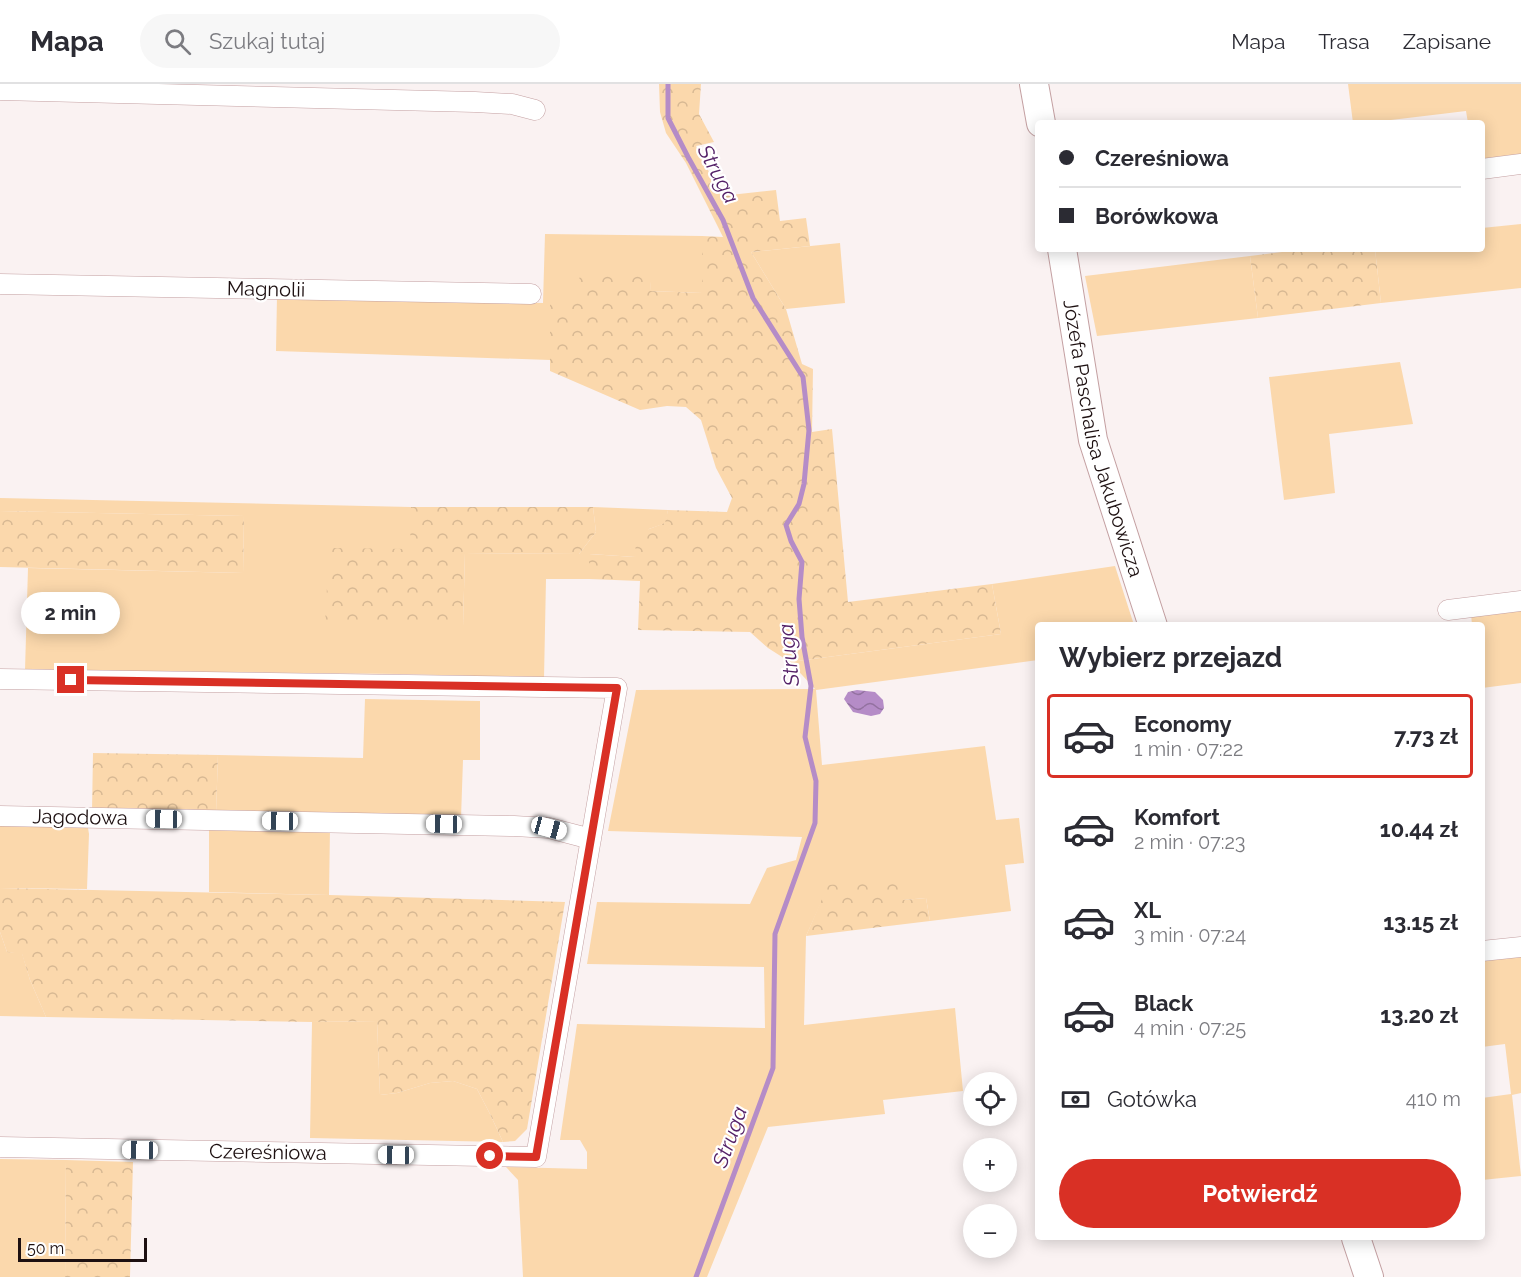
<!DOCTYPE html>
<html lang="pl">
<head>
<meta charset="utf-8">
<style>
  body { margin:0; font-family:Raleway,sans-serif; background:#f7f7f7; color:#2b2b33; height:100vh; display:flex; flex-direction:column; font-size:22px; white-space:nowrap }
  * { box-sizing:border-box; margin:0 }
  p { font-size:20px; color:#7c7c81 }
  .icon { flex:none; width:33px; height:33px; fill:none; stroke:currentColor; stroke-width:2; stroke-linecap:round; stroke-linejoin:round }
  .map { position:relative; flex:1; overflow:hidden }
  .sheet { position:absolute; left:1035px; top:538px; width:450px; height:618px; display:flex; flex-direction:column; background:#fff; border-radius:6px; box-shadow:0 3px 15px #0003 }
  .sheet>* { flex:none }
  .top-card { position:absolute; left:1035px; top:36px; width:450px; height:132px; border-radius:6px; box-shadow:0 3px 15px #0003; display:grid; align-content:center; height:132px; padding:0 24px; background:#fff }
  .buttons { position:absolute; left:963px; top:988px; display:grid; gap:12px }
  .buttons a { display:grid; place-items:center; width:54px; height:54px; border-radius:50%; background:#fff; box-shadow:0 3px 15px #0003; font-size:30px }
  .scale { position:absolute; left:18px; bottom:15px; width:129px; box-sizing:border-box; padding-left:6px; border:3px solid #1d1011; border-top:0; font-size:16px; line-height:21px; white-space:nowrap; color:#1d1011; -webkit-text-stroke:4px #fff; paint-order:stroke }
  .end { position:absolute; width:27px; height:27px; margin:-14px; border:8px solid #d93025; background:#fff; box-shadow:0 0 0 3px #fff }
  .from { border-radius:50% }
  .bubble { position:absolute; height:42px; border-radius:21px; background:#fff; box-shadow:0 3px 15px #0003; font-size:20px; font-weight:700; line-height:42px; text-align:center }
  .car { position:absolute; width:18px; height:36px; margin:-18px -9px; border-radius:8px; box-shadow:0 0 4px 2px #0007; background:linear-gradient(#fff 24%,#345 0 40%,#fff 0 76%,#345 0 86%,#fff 0) }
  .top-card b { display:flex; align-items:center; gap:21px; height:57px; font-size:22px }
  .top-card b+b { border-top:2px solid #e1e1e2 }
  .top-card i { width:15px; height:15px; background:#2b2b33 }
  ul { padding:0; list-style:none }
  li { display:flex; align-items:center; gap:18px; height:84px; margin:0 12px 9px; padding:0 12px; border:3px solid transparent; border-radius:6px }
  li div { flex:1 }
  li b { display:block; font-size:22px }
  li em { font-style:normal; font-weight:700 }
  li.on { border-color:#d93025 }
  li>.icon { width:54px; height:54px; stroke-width:1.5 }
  h2 { padding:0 24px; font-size:27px; line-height:72px }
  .pay { display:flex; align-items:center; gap:15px; height:66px; padding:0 24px; font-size:22px }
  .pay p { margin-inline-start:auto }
  .cta { display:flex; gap:12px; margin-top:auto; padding:12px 24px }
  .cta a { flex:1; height:69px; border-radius:36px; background:#d93025; color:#fff; font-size:24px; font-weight:700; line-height:69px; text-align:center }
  header { display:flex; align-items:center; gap:36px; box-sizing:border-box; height:84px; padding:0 30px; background:#fff; border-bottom:2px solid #e1e1e2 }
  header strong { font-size:28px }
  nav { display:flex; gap:33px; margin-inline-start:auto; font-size:21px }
  .search { width:420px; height:54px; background:#f7f7f7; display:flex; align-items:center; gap:15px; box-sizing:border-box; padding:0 21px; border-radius:33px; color:#7c7c81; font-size:22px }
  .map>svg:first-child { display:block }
  .green { fill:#fbd8ac }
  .forest { fill:url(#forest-crowns) }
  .water { fill:url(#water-waves) }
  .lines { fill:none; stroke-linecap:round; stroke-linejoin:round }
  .stream { stroke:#b58cc7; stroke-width:5 }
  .street-casing { stroke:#c4a0a2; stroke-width:21 }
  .secondary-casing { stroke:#c4a0a2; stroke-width:30 }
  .street { stroke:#fff; stroke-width:20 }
  .secondary { stroke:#fff; stroke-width:28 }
  .route { stroke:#d93025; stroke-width:8 }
  .labels { text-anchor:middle; stroke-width:4.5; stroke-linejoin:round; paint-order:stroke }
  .street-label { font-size:20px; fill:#1d1011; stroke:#fff }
  .water-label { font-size:21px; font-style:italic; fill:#542067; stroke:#fff }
</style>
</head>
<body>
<header>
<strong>Mapa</strong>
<div class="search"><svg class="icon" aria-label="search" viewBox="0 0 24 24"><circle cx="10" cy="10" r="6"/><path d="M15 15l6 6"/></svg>Szukaj tutaj</div>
<nav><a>Mapa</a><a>Trasa</a><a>Zapisane</a></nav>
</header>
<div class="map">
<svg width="1521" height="1193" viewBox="0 0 1521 1193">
  <defs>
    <pattern id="forest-crowns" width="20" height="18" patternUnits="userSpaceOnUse" patternTransform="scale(1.5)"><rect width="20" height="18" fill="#fbd8ac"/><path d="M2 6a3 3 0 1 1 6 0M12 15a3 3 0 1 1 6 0" fill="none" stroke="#d7b893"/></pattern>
    <pattern id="water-waves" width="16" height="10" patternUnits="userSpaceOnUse" patternTransform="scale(1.5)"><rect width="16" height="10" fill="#b58cc7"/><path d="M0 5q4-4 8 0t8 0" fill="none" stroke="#9371a0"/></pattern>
  </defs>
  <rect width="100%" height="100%" fill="#faf2f2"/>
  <path class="green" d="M1348,0H1521V73L1482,78V39H1468L1466,27L1366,39H1353Z
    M1521,140V204L1381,219L1375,165H1482V144Z
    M545,150L702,152V209L650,207L651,188L572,219H551L550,276L276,267L277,212L543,219Z
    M840,159L845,219L786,225L751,168Z
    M1250,172L1258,234L1097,252L1085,192Z
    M1400,278L1413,340L1329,350L1335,409L1284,416L1269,293Z
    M0,414L411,423V465L463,542L465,469L579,470L596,448L593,423L668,426L666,439L649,445L635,473L590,470L589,495H546L544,594L403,590L25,586L28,484L243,489L244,432L0,427Z
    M1115,482L1134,541L1038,542V576L816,606L822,681L985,662L996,736L1019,734L1024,779L1005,781L1011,827L930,837L926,814L903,816L829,801L806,852L804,941L955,924L963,1007L883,1016L885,1030L768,1043L707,1193H523L518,1096L506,1083L587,1085V1068L580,1056H560L577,940L765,944L764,883L587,880L597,818L750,820L767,784L796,776L802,753L608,747L636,606L815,605L790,578L1001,550L992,500Z
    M1521,525V599L1482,604V542L1472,541L1471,530Z
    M365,615L480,617V676H463L461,734L216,729L218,671L363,674Z
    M0,736L87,738L89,750L87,805L0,804Z
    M209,742L330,744L329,811L209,808Z
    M0,848L7,868L22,869L30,896L46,933L0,932Z
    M1521,872V1009L1512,1011L1521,1092L1482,1096V1014L1511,1010L1505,960L1482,963V876Z
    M377,937L380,1011L397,1009L430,999L453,997L477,1005L490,1030L503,1058L310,1054L312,938Z
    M0,1075L66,1076L65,1193H0Z"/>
  <path class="forest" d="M659,0H701L699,30L714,58L696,62L721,112L776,106L780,137L806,134L810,162L751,168L786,225L802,280L813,285L812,348L832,345L848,518L992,500L1001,550L790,578L768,564L750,548L638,546L640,497L589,495V470L635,473L636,455L649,445L665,439L668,426L727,428L732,414L716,384L701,336L686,323L667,322L640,326L550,287V219L572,218L582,186L652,188L650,207L702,209V152L723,153L686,79L666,49L660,28Z
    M1306,165H1375L1381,219L1258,234L1250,172Z
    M411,423H593L596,448L579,470L465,469L463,543L325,541L329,464L410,465Z
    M0,427L244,432L243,489L0,483Z
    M93,669L218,671L216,729L92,727Z
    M899,794L903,816L926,814L930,837L806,852L828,801Z
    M0,804L329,811L565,818L527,1045L515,1057L503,1058L490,1030L477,1005L453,997L430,999L397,1009L380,1011L377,937L312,938L46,933L30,896L22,870L7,868L0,848Z
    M66,1076L133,1078L130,1193H65Z"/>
  <path class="water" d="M857,606L875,608L883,616L884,624L880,630L871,632L853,628L844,615L848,608Z"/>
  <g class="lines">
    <path class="stream" d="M668,0V34L688,73L723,136L753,214L803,293L809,346L804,400L799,420L786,441L791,457L802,478L799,515L802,553L811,602L805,653L816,697L815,739L775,850L773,984L696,1193"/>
    <defs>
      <path id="street" d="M0,6L475,18L512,20L535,26
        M1482,85L1521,80
        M0,200L531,210
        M1448,526L1521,517
        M0,595L617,604L536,1073L0,1063
        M0,732L514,742L549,744L591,755
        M1482,867L1521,863"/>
      <g id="secondary">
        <path d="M1034,0L1041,39"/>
        <path id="s1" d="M1062,165L1093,356L1153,542"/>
        <path d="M1356,1154L1369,1193"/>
      </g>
    </defs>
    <use href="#street" class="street-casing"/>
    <use href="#secondary" class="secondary-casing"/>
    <use href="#street" class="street"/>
    <use href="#secondary" class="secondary"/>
  </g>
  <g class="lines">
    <path class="route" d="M71,596L617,604L536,1073L490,1072"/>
  </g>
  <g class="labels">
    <g class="street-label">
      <text transform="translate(266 205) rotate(1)" y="7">Magnolii</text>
      <text dy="7" stroke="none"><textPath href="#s1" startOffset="194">Józefa Paschalisa Jakubowicza</textPath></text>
      <text transform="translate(80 733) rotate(1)" y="7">Jagodowa</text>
      <text transform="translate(268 1068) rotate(1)" y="7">Czereśniowa</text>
    </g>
    <g class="water-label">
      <text transform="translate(718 90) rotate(62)" y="7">Struga</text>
      <text transform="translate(789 571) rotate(-96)" y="7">Struga</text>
      <text transform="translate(730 1053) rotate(-70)" y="7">Struga</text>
    </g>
  </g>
</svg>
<div class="buttons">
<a><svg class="icon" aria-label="locate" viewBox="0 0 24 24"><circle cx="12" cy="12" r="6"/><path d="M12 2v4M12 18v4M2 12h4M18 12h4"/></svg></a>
<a>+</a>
<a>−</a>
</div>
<div class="scale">50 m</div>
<i class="end from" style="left:490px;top:1072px"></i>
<i class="end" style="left:71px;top:596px"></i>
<div class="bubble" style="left:21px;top:508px;width:99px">2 min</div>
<i class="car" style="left:164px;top:735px;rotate:271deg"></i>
<i class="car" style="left:280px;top:737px;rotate:271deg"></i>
<i class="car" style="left:444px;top:740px;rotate:271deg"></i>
<i class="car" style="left:549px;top:744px;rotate:105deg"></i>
<i class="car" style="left:140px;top:1066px;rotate:271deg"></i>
<i class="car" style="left:396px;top:1071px;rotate:271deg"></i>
<div class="top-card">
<b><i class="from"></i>Czereśniowa</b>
<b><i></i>Borówkowa</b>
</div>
<section class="sheet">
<h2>Wybierz przejazd</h2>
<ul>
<li class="on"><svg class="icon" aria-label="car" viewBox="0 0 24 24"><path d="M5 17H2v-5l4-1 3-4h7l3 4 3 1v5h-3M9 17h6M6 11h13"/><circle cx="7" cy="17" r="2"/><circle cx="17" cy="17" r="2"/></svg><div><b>Economy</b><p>1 min · 07:22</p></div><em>7.73 zł</em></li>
<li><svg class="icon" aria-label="car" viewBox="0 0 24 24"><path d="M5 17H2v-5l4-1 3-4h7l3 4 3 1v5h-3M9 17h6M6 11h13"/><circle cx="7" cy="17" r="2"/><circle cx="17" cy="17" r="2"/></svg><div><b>Komfort</b><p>2 min · 07:23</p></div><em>10.44 zł</em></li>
<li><svg class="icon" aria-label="car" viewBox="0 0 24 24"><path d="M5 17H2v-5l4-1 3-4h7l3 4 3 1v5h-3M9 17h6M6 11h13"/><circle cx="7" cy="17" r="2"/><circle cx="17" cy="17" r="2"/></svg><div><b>XL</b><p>3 min · 07:24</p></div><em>13.15 zł</em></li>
<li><svg class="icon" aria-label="car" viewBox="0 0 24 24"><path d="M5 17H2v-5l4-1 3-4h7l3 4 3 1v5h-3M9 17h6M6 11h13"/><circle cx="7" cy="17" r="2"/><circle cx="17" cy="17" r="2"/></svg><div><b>Black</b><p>4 min · 07:25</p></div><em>13.20 zł</em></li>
</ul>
<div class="pay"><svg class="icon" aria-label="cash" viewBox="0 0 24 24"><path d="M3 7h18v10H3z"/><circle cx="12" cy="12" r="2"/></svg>Gotówka<p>410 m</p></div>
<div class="cta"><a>Potwierdź</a></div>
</section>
</div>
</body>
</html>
